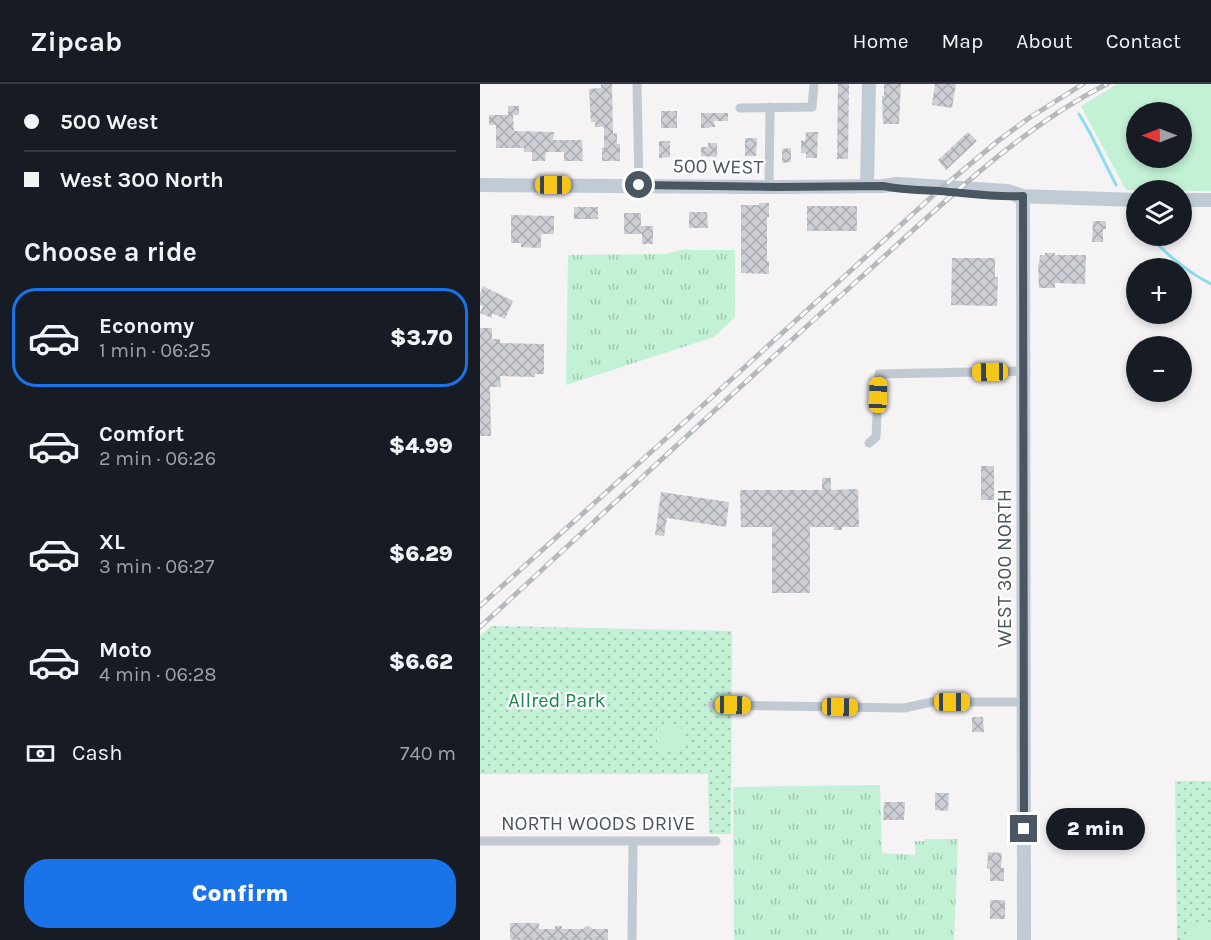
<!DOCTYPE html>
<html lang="en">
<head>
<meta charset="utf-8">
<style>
  body { margin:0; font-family:Karla,sans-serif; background:#20242c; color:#f1f3f6; height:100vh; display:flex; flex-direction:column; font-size:22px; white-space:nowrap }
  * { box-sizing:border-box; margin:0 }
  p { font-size:20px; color:#9ea1a6 }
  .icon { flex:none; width:33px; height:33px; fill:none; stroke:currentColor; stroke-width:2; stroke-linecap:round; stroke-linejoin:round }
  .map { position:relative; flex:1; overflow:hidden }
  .sheet { display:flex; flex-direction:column; background:#171b24; width:480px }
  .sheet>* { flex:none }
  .hud { display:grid; align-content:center; height:132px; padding:0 24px; background:#171b24 }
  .needle { width:39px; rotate:270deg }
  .buttons { position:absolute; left:646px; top:18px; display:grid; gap:12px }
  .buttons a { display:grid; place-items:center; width:66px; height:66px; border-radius:50%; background:#171b24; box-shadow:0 3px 9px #0003; font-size:30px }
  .end { position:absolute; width:27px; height:27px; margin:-14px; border:8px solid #4a5661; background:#fff; box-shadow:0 0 0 3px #fff }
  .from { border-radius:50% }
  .bubble { position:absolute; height:42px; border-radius:21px; background:#171b24; box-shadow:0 3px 9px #0003; font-size:20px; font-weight:800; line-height:42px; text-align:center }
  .car { position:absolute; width:18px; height:36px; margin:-18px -9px; border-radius:8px; box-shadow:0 0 4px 2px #0007; background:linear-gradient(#f5c518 24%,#345 0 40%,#f5c518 0 76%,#345 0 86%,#f5c518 0) }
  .hud b { display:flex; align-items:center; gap:21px; height:57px; font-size:22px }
  .hud b+b { border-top:2px solid #363941 }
  .hud i { width:15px; height:15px; background:#f1f3f6 }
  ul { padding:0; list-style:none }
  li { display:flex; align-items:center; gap:18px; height:99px; margin:0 12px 9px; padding:0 12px; border:3px solid transparent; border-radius:24px }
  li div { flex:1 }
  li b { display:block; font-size:22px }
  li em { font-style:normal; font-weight:800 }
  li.selected { border-color:#1a73e8 }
  li>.icon { width:54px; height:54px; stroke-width:1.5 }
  h2 { padding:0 24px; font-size:27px; line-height:72px }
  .pay { display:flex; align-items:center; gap:15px; height:66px; padding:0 24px; font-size:22px }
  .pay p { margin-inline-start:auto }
  .button { display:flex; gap:12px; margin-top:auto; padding:12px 24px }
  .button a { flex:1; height:69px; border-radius:24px; background:#1a73e8; color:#fff; font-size:24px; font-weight:800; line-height:69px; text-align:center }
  header { display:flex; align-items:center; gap:36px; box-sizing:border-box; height:84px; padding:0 30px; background:#171b24; border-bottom:2px solid #363941 }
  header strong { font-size:28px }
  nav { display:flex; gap:33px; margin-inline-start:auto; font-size:21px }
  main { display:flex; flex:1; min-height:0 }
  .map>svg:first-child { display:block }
  .grass { fill:url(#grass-tufts) }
  .park { fill:url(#park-dots) }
  .garden { fill:#c3f1d5; fill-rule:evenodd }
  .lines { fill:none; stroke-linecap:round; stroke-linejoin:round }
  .stream { stroke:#90daee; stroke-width:3 }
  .building { fill:url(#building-cross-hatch) }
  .street { stroke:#c1cad2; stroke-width:9 }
  .secondary { stroke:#c1cbd6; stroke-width:14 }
  .rail-casing { stroke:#b5b8bd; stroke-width:5 }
  .rail { stroke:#fff; stroke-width:3; stroke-dasharray:9; stroke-linecap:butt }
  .route { stroke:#4a5661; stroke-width:8 }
  .labels { text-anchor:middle; stroke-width:4.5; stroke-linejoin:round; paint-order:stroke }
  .street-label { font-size:20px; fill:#4a5661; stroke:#fff }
  .park-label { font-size:20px; fill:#17864f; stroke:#fff }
</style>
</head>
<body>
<header>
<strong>Zipcab</strong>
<nav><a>Home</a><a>Map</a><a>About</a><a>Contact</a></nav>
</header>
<main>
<section class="sheet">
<div class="hud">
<b><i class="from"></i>500 West</b>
<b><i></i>West 300 North</b>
</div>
<h2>Choose a ride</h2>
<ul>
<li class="selected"><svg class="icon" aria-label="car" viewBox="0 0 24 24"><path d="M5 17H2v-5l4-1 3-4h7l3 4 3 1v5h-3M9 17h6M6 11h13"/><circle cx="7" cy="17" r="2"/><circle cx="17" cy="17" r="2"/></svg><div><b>Economy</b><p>1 min · 06:25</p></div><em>$3.70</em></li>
<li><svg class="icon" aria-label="car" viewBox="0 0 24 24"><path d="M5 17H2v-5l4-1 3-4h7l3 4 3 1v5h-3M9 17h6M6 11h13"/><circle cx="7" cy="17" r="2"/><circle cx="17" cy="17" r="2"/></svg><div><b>Comfort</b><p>2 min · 06:26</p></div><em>$4.99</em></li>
<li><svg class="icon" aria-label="car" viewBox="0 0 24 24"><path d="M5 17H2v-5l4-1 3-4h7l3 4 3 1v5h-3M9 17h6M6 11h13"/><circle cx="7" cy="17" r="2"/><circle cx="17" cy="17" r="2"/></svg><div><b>XL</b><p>3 min · 06:27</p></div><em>$6.29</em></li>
<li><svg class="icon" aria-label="car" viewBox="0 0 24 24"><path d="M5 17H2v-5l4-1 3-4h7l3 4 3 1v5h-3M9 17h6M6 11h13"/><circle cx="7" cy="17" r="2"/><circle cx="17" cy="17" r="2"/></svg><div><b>Moto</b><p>4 min · 06:28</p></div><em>$6.62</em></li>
</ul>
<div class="pay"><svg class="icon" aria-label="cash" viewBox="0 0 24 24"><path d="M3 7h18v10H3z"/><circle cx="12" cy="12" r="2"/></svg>Cash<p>740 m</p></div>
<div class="button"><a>Confirm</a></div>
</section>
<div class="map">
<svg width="731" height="856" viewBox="0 0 731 856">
  <defs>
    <pattern id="grass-tufts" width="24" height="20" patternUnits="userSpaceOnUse" patternTransform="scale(1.5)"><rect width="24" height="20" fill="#c3f1d5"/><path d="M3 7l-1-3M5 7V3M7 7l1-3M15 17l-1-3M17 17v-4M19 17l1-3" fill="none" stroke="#a0c6b0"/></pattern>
    <pattern id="park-dots" width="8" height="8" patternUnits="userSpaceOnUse" patternTransform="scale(1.5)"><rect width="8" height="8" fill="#c3f1d5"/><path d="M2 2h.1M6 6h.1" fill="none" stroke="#a0c6b0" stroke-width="1.8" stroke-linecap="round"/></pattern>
    <pattern id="building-cross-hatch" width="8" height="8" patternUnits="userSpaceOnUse" patternTransform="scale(1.5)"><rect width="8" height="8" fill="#cdcfd5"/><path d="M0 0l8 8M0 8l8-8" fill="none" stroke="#a8abb0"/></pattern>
  </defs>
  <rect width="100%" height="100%" fill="#f5f3f3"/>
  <path class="grass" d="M200,166H255V233L234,253L86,301L88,171L187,170Z
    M400,701L402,769L435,771V757H445V755H478L474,856H254L253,703Z"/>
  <path class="park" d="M11,542L252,547L251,750H229L228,690H0V552Z
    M695,697H731V856H697Z"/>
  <path class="garden" d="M637,0H731V107L646,106L601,22ZM657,28H702V74H657Z
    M177,644H202V667H177Z
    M708,840H731V856H708Z"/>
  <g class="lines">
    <path class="stream" d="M599,30L610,49L636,101
      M652,126L657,134
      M669,152C689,172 706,187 731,200"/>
  </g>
  <path class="building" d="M121,0H132L133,50L137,49V60H140V77H122V64H124V43H115V38H111L109,5L121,4Z
    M358,0H369L368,75H357Z
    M404,0H421L419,40H403L402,12H404Z
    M455,0H476L472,24L452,21Z
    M28,22H39V31H33L34,47L74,48L73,56H102L103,77H84V68H66L65,77H52V68H44V64H16V41H9V31H28Z
    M181,27H197V44H181Z
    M221,29H248V37H234L235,43H230V44H221Z
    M326,48H338L337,74H326V69H321V56L325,57Z
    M488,48L497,57L466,86L458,76Z
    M265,54H277L276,72H265Z
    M179,57H190V73L179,74Z
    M228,59H237V73L221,72V63H228Z
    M311,64V78L302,79V65Z
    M279,119H289V133H287V177H289V190L261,189V121H279Z
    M327,122H377V147H327Z
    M94,123H118V135H94Z
    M209,128H227L228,144H209Z
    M144,129H161V142H173V160H162V150H144Z
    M31,131L74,132V150H61V164L41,163V159H31Z
    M613,137H626V145H623V158H612Z
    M565,169H575V171H606L605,200L575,199V204H559L558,180H559L560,171H565Z
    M472,174H515V193H518L517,222L471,221Z
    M3,202L33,217L25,235L12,229V234L0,229L3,222L0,221V210Z
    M0,244H12V255H20V259L64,260V290H55V293L20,292L21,303H10L11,352H0Z
    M501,382H514V416H501Z
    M342,394H351V406L378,405L379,443H362V446H354V443H330V509H292V443H261L260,406H342Z
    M181,408L249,418L246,443L187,434L184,452L175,451Z
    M492,633H503L504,648H492Z
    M455,709H469L468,727L455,726Z
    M404,718H425L424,736H403Z
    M508,768L522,769L521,784H524V797H510V785L507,784Z
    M510,816H525V835H510Z
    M30,839H59V845H75V842H82V845H103L107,842H109L112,845H128V856H35L30,855Z"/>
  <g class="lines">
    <path class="street" d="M157,0L159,101
      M260,24L332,23L334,0
      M289,103L290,23
      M389,359L396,353L399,290L544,287
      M232,621L424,624L452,618H543
      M0,757H236
      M152,856L153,757"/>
    <path class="secondary" d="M0,101L297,103L403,102L417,100L527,107L543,112
      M387,102L389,0
      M537,112L657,116
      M543,112L544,856
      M702,116H731"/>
    <defs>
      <path id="rail" d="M0,522L221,323L458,107L519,56L549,34L603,0
        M0,543C126,427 251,310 378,196C457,126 533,48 627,0"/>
    </defs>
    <use href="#rail" class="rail-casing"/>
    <use href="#rail" class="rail"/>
  </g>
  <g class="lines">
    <path class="route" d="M159,101L297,103L403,102C422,106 440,106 459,107C487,109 515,114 543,112L544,745"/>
  </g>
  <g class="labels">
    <g class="street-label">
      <text transform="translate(238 82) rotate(1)" y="7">500 WEST</text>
      <text transform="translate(524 484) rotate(-90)" y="7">WEST 300 NORTH</text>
      <text x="118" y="746">NORTH WOODS DRIVE</text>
    </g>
    <g class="park-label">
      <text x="77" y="623">Allred Park</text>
    </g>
  </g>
</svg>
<div class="buttons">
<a><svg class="needle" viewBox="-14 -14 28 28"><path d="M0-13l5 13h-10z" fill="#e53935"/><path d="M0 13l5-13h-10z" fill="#9ea1a6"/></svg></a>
<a><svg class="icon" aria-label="layers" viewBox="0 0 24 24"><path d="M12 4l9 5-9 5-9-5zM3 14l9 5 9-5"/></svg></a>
<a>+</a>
<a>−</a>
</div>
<i class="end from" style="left:159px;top:101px"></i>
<i class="end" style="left:544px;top:745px"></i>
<div class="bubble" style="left:566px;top:724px;width:99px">2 min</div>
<i class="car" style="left:73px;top:101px;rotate:90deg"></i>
<i class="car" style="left:510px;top:288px;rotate:269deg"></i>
<i class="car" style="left:398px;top:311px;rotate:2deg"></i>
<i class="car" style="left:472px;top:618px;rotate:90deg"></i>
<i class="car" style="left:253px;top:621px;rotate:91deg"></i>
<i class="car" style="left:360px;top:623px;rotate:91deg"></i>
</div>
</main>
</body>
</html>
